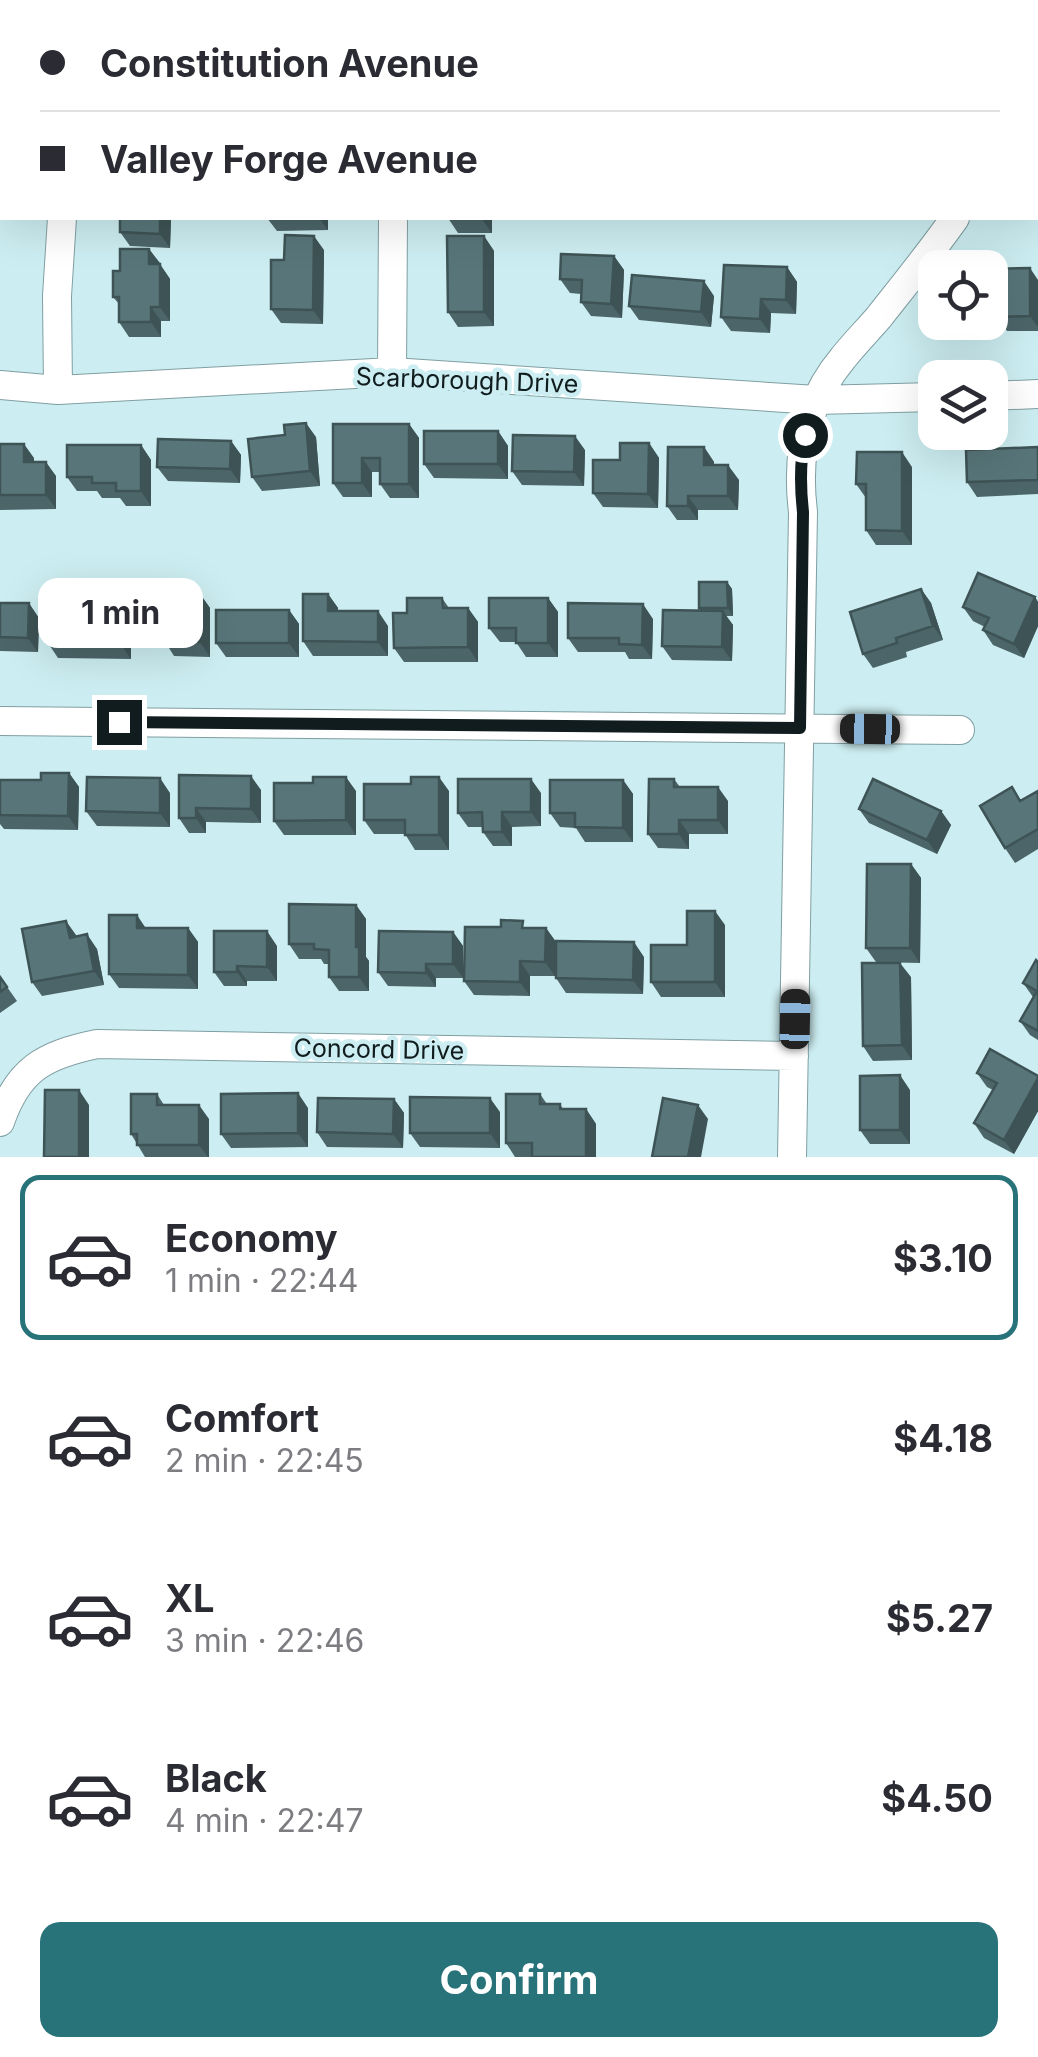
<!DOCTYPE html>
<html lang="en">
<head>
<meta charset="utf-8">
<style>
  body { margin:0; font-family:Inter,sans-serif; background:#f2f2f3; color:#2b2b33; height:100vh; display:flex; flex-direction:column; font-size:38px; white-space:nowrap }
  * { box-sizing:border-box; margin:0 }
  p { font-size:32px; color:#7c7c81 }
  .icon { flex:none; width:55px; height:55px; fill:none; stroke:currentColor; stroke-width:2; stroke-linecap:round; stroke-linejoin:round }
  .map { position:relative; height:1157px; overflow:hidden }
  .sheet { display:flex; flex-direction:column; background:#fff; flex:1 }
  .sheet>* { flex:none }
  .hud { position:absolute; left:0px; top:0px; width:1040px; height:220px; box-shadow:0 10px 40px #0002; display:grid; align-content:center; height:220px; padding:0 40px; background:#fff }
  .controls { position:absolute; left:918px; top:250px; display:grid; gap:20px }
  .controls a { display:grid; place-items:center; width:90px; height:90px; border-radius:20px; background:#fff; box-shadow:0 10px 40px #0002; font-size:50px }
  .end { position:absolute; width:45px; height:45px; margin:-22px; border:12px solid #101c1e; background:#fff; box-shadow:0 0 0 5px #fff }
  .from { border-radius:50% }
  .bubble { position:absolute; height:70px; border-radius:20px; background:#fff; box-shadow:0 10px 40px #0002; font-size:32px; font-weight:700; line-height:70px; text-align:center }
  .car { position:absolute; width:30px; height:60px; margin:-30px -15px; border-radius:12px; box-shadow:0 0 8px 2px #0007; background:linear-gradient(#222 24%,#8ab4d8 0 40%,#222 0 76%,#8ab4d8 0 86%,#222 0) }
  .hud b { display:flex; align-items:center; gap:35px; height:95px; font-size:38px }
  .hud b+b { border-top:2px solid #e1e1e2 }
  .hud i { width:25px; height:25px; background:#2b2b33 }
  ul { padding:18px 0 0; list-style:none }
  li { display:flex; align-items:center; gap:30px; height:165px; margin:0 20px 15px; padding:0 20px; border:5px solid transparent; border-radius:20px }
  li div { flex:1 }
  li b { display:block; font-size:38px }
  li em { font-style:normal; font-weight:700 }
  li.current { border-color:#28727a }
  li>.icon { width:90px; height:90px; stroke-width:1.5 }
  .action { display:flex; gap:20px; margin-top:auto; padding:20px 40px }
  .action a { flex:1; height:115px; border-radius:20px; background:#28727a; color:#fff; font-size:40px; font-weight:700; line-height:115px; text-align:center }
  .map>svg:first-child { display:block }
  .lines { fill:none; stroke-linecap:round; stroke-linejoin:round }
  .minor-casing { stroke:#809fa3; stroke-width:30 }
  .minor { stroke:#fff; stroke-width:28 }
  .wall { fill:#4c6569 }
  .shaded-wall { fill:#3e5355 }
  .building { fill:#58767a; stroke:#3e5355; stroke-width:2.5 }
  .route { stroke:#101c1e; stroke-width:12 }
  .labels { text-anchor:middle; stroke-width:9; stroke-linejoin:round; paint-order:stroke }
  .street-label { font-size:25px; fill:#101c1e; stroke:#ccedf1 }
</style>
</head>
<body>
<div class="map">
<svg width="1038" height="1157" viewBox="0 0 1038 1157">
  <rect width="100%" height="100%" fill="#ccedf1"/>
  <g class="lines">
    <defs>
      <path id="minor" d="M391,0V2
        M756,0L761,2
        M1038,32V30
        M392,372L393,218
        M0,385L58,390L392,372L816,400L935,397
        M58,390L57,296L62,218
        M990,396L1038,394
        M0,721L960,730
        M0,1122C18,1069 44,1055 97,1044L794,1056
        M792,1157L803,512C796,456 806,402 843,358C854,344 867,331 879,317C905,284 931,252 955,218"/>
    </defs>
    <use href="#minor" class="minor-casing"/>
    <use href="#minor" class="minor"/>
  </g>
  <path class="wall" d="M96,0H172L173,1L168,2H97Z
    M912,0H973L972,2H918Z
    M171,218L170,248L130,246L120,232Z
    M267,218H328V230L277,231Z
    M448,218H492V233H458Z
    M484,236L494,251V326L458,327L448,312Z
    M149,249L170,279V321H161V337H129L119,322V304L113,297L120,271Z
    M324,250L323,324L281,323L271,309L284,260Z
    M614,256L624,270L622,318L591,316L581,302V294L570,293L560,279Z
    M787,267L797,282L796,314L771,313L770,333L731,331L721,317Z
    M990,269L1038,280V331H1007L997,315H990Z
    M714,296L711,327L639,320L629,306Z
    M333,424H409L419,438V498H390L380,484V472H372V497H343L333,483Z
    M498,431L508,446V479L434,478L424,464Z
    M316,437L320,486L262,491L252,477Z
    M231,441L241,455L240,483L168,481L157,467Z
    M649,443L659,458L658,508L603,507L593,493L620,460Z
    M0,444L34,458V462L56,476V509L0,510Z
    M141,445L151,460V506H126L120,498H102L97,491H77L67,477Z
    M704,447L714,462V465L739,480L738,510H698V520H677L667,506Z
    M1038,447V494L977,497L967,482Z
    M585,450L584,486L522,485L512,471Z
    M912,467V545H876L866,530V498L856,484Z
    M727,582L732,589L733,616H726L733,625L732,661L672,660L662,646L701,611L699,608Z
    M921,589L931,603L943,640L906,652L907,657L873,668L863,654Z
    M200,594L210,608V657L174,656L164,640H151L141,625Z
    M328,594L338,608V611L388,626V656H313L303,641Z
    M1035,597L1038,602V626L1024,658L993,645L983,630L985,627L973,621L963,607Z
    M442,598L449,608H468L478,622V662H404L394,648L407,613Z
    M548,598L558,612V657H526L516,642H500L489,628Z
    M0,603L39,618L38,652L0,651Z
    M289,610L299,624V657H226L216,643Z
    M653,619L652,659H629L625,652H578L568,638Z
    M131,624V659L58,658L48,643Z
    M69,773L79,787L78,830L4,829L0,824V780H41Z
    M179,775L261,790V823L206,822V833H189L179,818Z
    M674,779L680,787L728,801V834H689V849L658,848L648,834Z
    M623,780L633,794V842H585L576,828L560,827L550,813Z
    M356,791V835H284L274,821Z
    M449,791V850H415L405,834H374L364,820Z
    M1038,791V849L1015,863L1005,848L1021,801Z
    M170,793V827L97,826L86,811Z
    M541,793V826L512,827V846H493L483,832V827H468L458,813Z
    M859,809L941,811L951,825L937,854L869,823Z
    M911,864L921,878L920,963L876,962L866,948Z
    M356,905L366,919V957L369,961V991H339L329,977V964H324L321,959H299L289,944Z
    M725,925V997H661L651,982L687,945Z
    M145,928H188L198,942V989L119,988L109,974Z
    M527,928H546L556,942L555,976H530V996L474,995L464,981Z
    M453,932L463,946V978H436V987L388,986L378,972Z
    M76,935L97,949L104,985L42,996L32,982Z
    M277,946V981H247V986H224L214,972Z
    M644,957L643,994L566,993L556,978Z
    M1038,962V1040L1030,1035L1020,1021L1033,997L1023,983Z
    M0,977L17,1001L0,1013Z
    M911,977L912,1060L873,1061L863,1046Z
    M977,1073L1038,1076V1111L1014,1154L984,1138L974,1123L993,1090L987,1087Z
    M910,1090V1144H870L860,1130Z
    M157,1094L164,1105L209,1119V1157H145L131,1134Z
    M540,1094L547,1104H560L563,1109H586L596,1124V1157H515L506,1143Z
    M394,1099L404,1113L403,1148L327,1147L317,1132Z
    M308,1108V1147L231,1148L221,1134Z
    M500,1112V1148L420,1147L410,1133Z"/>
  <path class="shaded-wall" d="M957,0H973L972,2H956Z
    M160,218H171L170,248L160,234Z
    M319,218H328V230Z
    M482,218H492V233L482,219Z
    M314,236L324,250L323,324L313,310Z
    M484,236L494,251V326L484,312Z
    M149,249L160,263V279L149,264Z
    M614,256L624,270L622,318L611,304Z
    M160,264L170,279V321L160,307Z
    M787,267L797,282L796,314L786,300Z
    M1030,268L1038,280V327L1030,316Z
    M704,281L714,296L711,327L701,312Z
    M761,299L771,313L770,333L760,319Z
    M151,307L161,321V337L151,322Z
    M306,423L316,437L320,486L310,471Z
    M409,424L419,438V498L409,484Z
    M498,431L508,446V479L498,464Z
    M575,436L585,450L584,486L574,472Z
    M231,441L241,455L240,483L230,469Z
    M649,443L659,458L658,508L648,494Z
    M24,444L34,458V476L24,462Z
    M141,445L151,460V506L141,491Z
    M704,447L714,462V479L704,465Z
    M902,452L912,467V545L902,531Z
    M362,458L372,472V497L362,483Z
    M46,462L56,476V509L46,495Z
    M728,465L739,480L738,510L728,496Z
    M688,496L698,510V520L688,506Z
    M727,582L732,589L733,616L728,608Z
    M921,589L931,603L943,640L933,626Z
    M200,594L210,608V657L200,642Z
    M328,594L338,608V625L328,611Z
    M1035,597L1038,602V626L1024,658L1014,644Z
    M548,598L558,612V657L548,643Z
    M29,603L39,618L38,652L28,638Z
    M643,604L653,619L652,659L642,645Z
    M468,608L478,622V662L468,647Z
    M121,609L131,624V659L121,644Z
    M289,610L299,624V657L289,643Z
    M378,611L388,626V656L378,642Z
    M723,611L733,625L732,661L722,647Z
    M69,773L79,787L78,830L68,816Z
    M251,776L261,790V823L251,809Z
    M346,777L356,791V835L346,820Z
    M439,777L449,791V850L439,835Z
    M160,778L170,793V827L160,813Z
    M531,779L541,793V826L531,812Z
    M623,780L633,794V842L623,828Z
    M718,787L728,801V834L718,820Z
    M196,808L206,822V833L196,818Z
    M941,811L951,825L937,854L927,840Z
    M502,812L512,827V846L502,832Z
    M679,820L689,834V849L679,834Z
    M911,864L921,878L920,963L910,948Z
    M356,905L366,919V957L369,961V991L359,977L356,947Z
    M715,911L725,925V997L715,982Z
    M137,915L147,930L137,928Z
    M66,921L76,935L80,952L70,938Z
    M188,928L198,942V989L188,975Z
    M546,928L556,942L555,976L545,962Z
    M267,931L277,946V981L267,967Z
    M453,932L463,946V978L453,964Z
    M87,934L97,949L104,985L94,971Z
    M634,942L644,957L643,994L633,980Z
    M520,961L530,976V996L520,982Z
    M900,963L911,977L912,1060L902,1045Z
    M426,964L436,978V987L426,973Z
    M237,966L247,981V986L237,972Z
    M900,1075L910,1090V1144L900,1130Z
    M1038,1078V1111L1014,1154L1004,1140Z
    M79,1090L89,1105V1157H79Z
    M298,1093L308,1108V1147L298,1133Z
    M490,1098L500,1112V1148L490,1133Z
    M394,1099L404,1113L403,1148L393,1134Z
    M199,1105L209,1119V1157H208L199,1145Z
    M698,1105L708,1119L701,1157H688Z
    M586,1109L596,1124V1157H586Z"/>
  <path class="building" d="M96,0H153L154,2H97Z
    M274,0H308V2H274Z
    M450,0H498V2H450Z
    M935,0H957L956,2H941Z
    M120,218H160V234L120,232Z
    M285,235L314,236L313,310L271,309V260H284Z
    M447,236H484V312H448Z
    M120,249H149V264H160V307H151V322H119V297H113V271H120Z
    M561,254L614,256L611,304L581,302L582,280L560,279Z
    M724,265L787,267L786,300L761,299L760,319L721,317Z
    M1030,268V316L997,317V301H990V269Z
    M632,275L704,281L701,312L629,306Z
    M306,423L310,471L252,477L248,439L285,435L284,425Z
    M333,424H409V484H380V458H362V483H333Z
    M424,431H498V464H424Z
    M513,435L575,436L574,472L512,471Z
    M158,439L231,441L230,469L157,467Z
    M620,443H649L648,494L593,493V460H620Z
    M0,444H24V462H46V495H0Z
    M67,445H141V491H116V483H92V477H67Z
    M668,447H704V465H728V496H688V506H667Z
    M1038,447V480L967,482L966,450Z
    M857,452H902V531L866,530V484H856Z
    M978,573L1035,597L1014,644L983,630L989,618L963,607Z
    M699,582H727L728,608H699Z
    M921,589L933,626L896,638L897,643L863,654L850,612Z
    M141,593L200,594V642H164L165,626L141,625Z
    M303,594H328V611H378V642L303,641Z
    M407,598H442L443,608H468V647L394,648L393,613H407Z
    M489,598H548V643H516V628H489Z
    M0,603H29L28,638L0,637Z
    M568,603L643,604L642,645L619,644V638H568Z
    M48,608L121,609V644L48,643Z
    M216,610H289V643H216Z
    M663,610L723,611L722,647L662,646Z
    M41,773H69L68,816L0,815V780H41Z
    M179,775L251,776V809L196,808V818H179Z
    M87,777L160,778V813L86,811Z
    M313,777H346V820L274,821V783H313Z
    M411,777H439V835H405V820H364V784H411Z
    M458,779H531V812H502V832H483L482,812L458,813Z
    M649,779H674V787H718V820H679V834H648Z
    M873,779L941,811L927,840L859,809Z
    M550,780H623V828L575,827V813H550Z
    M1012,787L1020,801L1038,791V829L1005,848L980,806Z
    M867,864H911L910,948H866Z
    M289,904L356,905V947H359V977H329V950L314,949V944H289Z
    M687,911H715V982H651V945H687Z
    M109,915H137V928H188V975L109,974Z
    M501,920L523,921L522,928H546L545,962L520,961V982L464,981L465,927H501Z
    M66,921L70,938L87,934L94,971L32,982L22,929Z
    M214,931H267V967L237,966V972H214Z
    M379,931L453,932V964H426V973L378,972Z
    M556,941L634,942L633,980L556,978Z
    M1036,960L1038,962V1031L1020,1021L1037,991L1023,983Z
    M862,963H900L902,1045L863,1046Z
    M0,977L7,987L0,992Z
    M990,1049L1038,1076V1078L1004,1140L974,1123L997,1083L977,1073Z
    M900,1075V1130H860V1076Z
    M45,1090H79V1157H44Z
    M298,1093V1133L221,1134V1094Z
    M131,1094H157V1105H199V1145H137V1134H131Z
    M506,1094H540V1104H560V1109H586V1157H532V1143H506Z
    M410,1097L490,1098V1133H410Z
    M318,1098L394,1099L393,1134L317,1132Z
    M663,1098L698,1105L688,1157H652Z"/>
  <g class="lines">
    <path class="route" d="M119,722L800,728L803,512C800,486 800,461 805,435"/>
  </g>
  <g class="labels">
    <g class="street-label">
      <text transform="translate(467 380) rotate(2)" y="9">Scarborough Drive</text>
      <text transform="translate(379 1049) rotate(1)" y="9">Concord Drive</text>
    </g>
  </g>
</svg>
<div class="controls">
<a><svg class="icon" aria-label="locate" viewBox="0 0 24 24"><circle cx="12" cy="12" r="6"/><path d="M12 2v4M12 18v4M2 12h4M18 12h4"/></svg></a>
<a><svg class="icon" aria-label="layers" viewBox="0 0 24 24"><path d="M12 4l9 5-9 5-9-5zM3 14l9 5 9-5"/></svg></a>
</div>
<i class="end from" style="left:805px;top:435px"></i>
<i class="end" style="left:119px;top:722px"></i>
<div class="bubble" style="left:38px;top:578px;width:165px">1 min</div>
<i class="car" style="left:870px;top:729px;rotate:271deg"></i>
<i class="car" style="left:795px;top:1019px;rotate:1deg"></i>
<div class="hud">
<b><i class="from"></i>Constitution Avenue</b>
<b><i></i>Valley Forge Avenue</b>
</div>
</div>
<section class="sheet">
<ul>
<li class="current"><svg class="icon" aria-label="car" viewBox="0 0 24 24"><path d="M5 17H2v-5l4-1 3-4h7l3 4 3 1v5h-3M9 17h6M6 11h13"/><circle cx="7" cy="17" r="2"/><circle cx="17" cy="17" r="2"/></svg><div><b>Economy</b><p>1 min · 22:44</p></div><em>$3.10</em></li>
<li><svg class="icon" aria-label="car" viewBox="0 0 24 24"><path d="M5 17H2v-5l4-1 3-4h7l3 4 3 1v5h-3M9 17h6M6 11h13"/><circle cx="7" cy="17" r="2"/><circle cx="17" cy="17" r="2"/></svg><div><b>Comfort</b><p>2 min · 22:45</p></div><em>$4.18</em></li>
<li><svg class="icon" aria-label="car" viewBox="0 0 24 24"><path d="M5 17H2v-5l4-1 3-4h7l3 4 3 1v5h-3M9 17h6M6 11h13"/><circle cx="7" cy="17" r="2"/><circle cx="17" cy="17" r="2"/></svg><div><b>XL</b><p>3 min · 22:46</p></div><em>$5.27</em></li>
<li><svg class="icon" aria-label="car" viewBox="0 0 24 24"><path d="M5 17H2v-5l4-1 3-4h7l3 4 3 1v5h-3M9 17h6M6 11h13"/><circle cx="7" cy="17" r="2"/><circle cx="17" cy="17" r="2"/></svg><div><b>Black</b><p>4 min · 22:47</p></div><em>$4.50</em></li>
</ul>
<div class="action"><a>Confirm</a></div>
</section>
</body>
</html>
